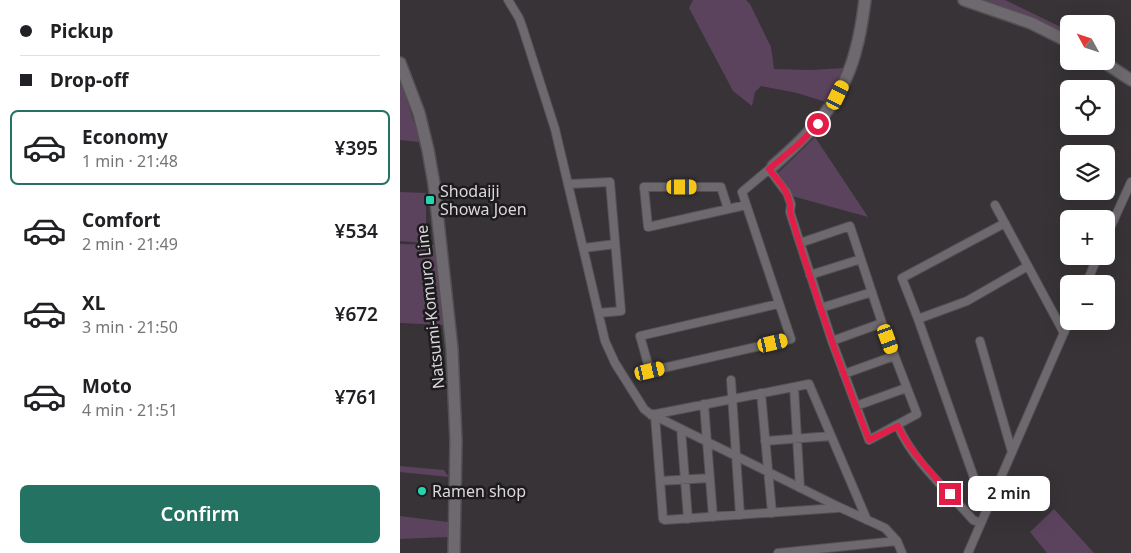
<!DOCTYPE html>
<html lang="en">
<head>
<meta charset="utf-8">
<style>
  body { margin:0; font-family:"Noto Sans",sans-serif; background:#f6f6f6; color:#202124; height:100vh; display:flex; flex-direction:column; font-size:19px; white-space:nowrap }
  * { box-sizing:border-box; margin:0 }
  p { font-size:16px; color:#757577 }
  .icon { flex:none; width:28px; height:28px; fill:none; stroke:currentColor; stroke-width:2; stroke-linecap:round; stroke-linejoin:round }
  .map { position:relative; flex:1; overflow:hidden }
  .details { display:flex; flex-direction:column; background:#fff; width:400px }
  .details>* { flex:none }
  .hud { display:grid; align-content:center; height:110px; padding:0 20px; background:#fff }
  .needle { width:32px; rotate:310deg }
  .buttons { position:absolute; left:660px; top:15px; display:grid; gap:10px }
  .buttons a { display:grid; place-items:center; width:55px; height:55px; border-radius:8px; background:#fff; box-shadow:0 5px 20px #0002; font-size:25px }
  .end { position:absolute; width:22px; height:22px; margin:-11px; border:6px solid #e11d48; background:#fff; box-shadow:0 0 0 2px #fff }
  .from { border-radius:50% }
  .bubble { position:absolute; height:35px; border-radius:8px; background:#fff; box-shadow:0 5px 20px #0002; font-size:16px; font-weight:600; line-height:35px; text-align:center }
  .car { position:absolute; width:15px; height:30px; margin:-15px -8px; border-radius:6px; box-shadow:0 0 4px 1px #0007; background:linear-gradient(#f5c518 24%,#345 0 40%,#f5c518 0 76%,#345 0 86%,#f5c518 0) }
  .hud b { display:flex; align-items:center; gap:18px; height:48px; font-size:19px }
  .hud b+b { border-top:1px solid #e0e0e0 }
  .hud i { width:12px; height:12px; background:#202124 }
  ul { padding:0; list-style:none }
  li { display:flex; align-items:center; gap:15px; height:75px; margin:0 10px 8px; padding:0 10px; border:2px solid transparent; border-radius:8px }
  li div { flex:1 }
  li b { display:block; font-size:19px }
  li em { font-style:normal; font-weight:600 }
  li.active { border-color:#237262 }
  li>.icon { width:45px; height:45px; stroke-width:1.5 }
  .primary-button { display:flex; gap:10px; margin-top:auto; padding:10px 20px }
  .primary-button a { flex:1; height:58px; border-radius:8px; background:#237262; color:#fff; font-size:20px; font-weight:600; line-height:58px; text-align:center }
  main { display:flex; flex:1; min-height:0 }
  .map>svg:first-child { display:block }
  .green { fill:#5b435e }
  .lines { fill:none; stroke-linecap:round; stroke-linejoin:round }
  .street-casing { stroke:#535053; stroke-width:10 }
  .secondary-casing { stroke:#535053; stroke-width:14 }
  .street { stroke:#6d696e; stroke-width:8 }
  .secondary { stroke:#6d696e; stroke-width:11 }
  .route { stroke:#e11d48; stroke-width:6 }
  .poi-dot { fill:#26d5ae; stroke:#1d1b1d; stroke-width:2 }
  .labels { text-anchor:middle; stroke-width:5; stroke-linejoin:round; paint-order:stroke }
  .poi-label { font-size:16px; fill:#dad8da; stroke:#1d1b1d; text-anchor:start }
  .street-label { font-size:16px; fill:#dad8da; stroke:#1d1b1d }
</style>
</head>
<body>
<main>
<section class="details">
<div class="hud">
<b><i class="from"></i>Pickup</b>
<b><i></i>Drop-off</b>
</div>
<ul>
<li class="active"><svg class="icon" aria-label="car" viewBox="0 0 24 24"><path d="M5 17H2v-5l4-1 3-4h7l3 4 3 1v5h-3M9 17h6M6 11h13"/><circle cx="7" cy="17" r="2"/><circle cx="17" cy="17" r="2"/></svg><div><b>Economy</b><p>1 min · 21:48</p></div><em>¥395</em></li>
<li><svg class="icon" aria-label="car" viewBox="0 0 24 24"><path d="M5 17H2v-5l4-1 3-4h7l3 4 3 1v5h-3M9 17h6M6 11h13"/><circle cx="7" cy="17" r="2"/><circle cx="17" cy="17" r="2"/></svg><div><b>Comfort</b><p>2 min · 21:49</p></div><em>¥534</em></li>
<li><svg class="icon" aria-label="car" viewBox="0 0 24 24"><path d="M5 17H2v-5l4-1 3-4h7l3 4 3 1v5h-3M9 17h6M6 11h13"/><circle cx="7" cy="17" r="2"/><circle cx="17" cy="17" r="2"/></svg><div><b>XL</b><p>3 min · 21:50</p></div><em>¥672</em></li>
<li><svg class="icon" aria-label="car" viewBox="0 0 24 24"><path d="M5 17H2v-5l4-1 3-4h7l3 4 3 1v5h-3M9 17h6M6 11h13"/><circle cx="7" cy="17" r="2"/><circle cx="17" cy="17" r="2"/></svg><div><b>Moto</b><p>4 min · 21:51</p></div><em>¥761</em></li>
</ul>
<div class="primary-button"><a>Confirm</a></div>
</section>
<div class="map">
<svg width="731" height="553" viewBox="0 0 731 553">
  <rect width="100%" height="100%" fill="#373337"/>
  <path class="green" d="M293,0H346L350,4L371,47L374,69L411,70L444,68L426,102L397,93L361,86L355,92L352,106L333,91L289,8Z
    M577,0H605L669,31V37Z
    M0,84H2L20,142L0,140Z
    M415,137L468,217L392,196L378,173Z
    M0,192L26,193V243L0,241Z
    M0,244L36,245L45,325L0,323Z
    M0,466L44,470L49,477L0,472Z
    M654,509L694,553H647L630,532Z
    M0,516L48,522V537L0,539Z"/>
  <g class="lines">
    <defs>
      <path id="street" d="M108,0L119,18L123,29L155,129L205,341L215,363L244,409L249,413L439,507L485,528L497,541L502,553
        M373,166L342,192L391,339L250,371L240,336L378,304
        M369,169L387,193L391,204L390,212L400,243
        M169,184L210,182L221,311L199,313
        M595,205L664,333
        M328,209L321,187H244L248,227L346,205
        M450,226L482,323L517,414L469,440L432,341L400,243Z
        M706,237L731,182
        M184,248L215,244
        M410,275L461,259
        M686,284L698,256
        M421,308L472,292
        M518,319L567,301L628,266
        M432,341L482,323
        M580,341L612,452
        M444,374L494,356
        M331,380L340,515
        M394,387L400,488
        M361,393L372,513
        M304,404L313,517
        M456,406L506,388
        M251,415L409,384L467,520
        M255,416L263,519L265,520L437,508
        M498,426C513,461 548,491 573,520L581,523
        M281,429L288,519
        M365,441L431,436
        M260,481L310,478
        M591,500L579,492L518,319L502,278L605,223
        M378,553L497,541
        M568,553L669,321"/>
      <path id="secondary" d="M564,0L631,23L669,42
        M702,61L731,80
        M0,63L19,113L28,150L34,184L52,349L56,441L54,553
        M373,166C413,131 445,99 457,45C461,31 463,15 465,0"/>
    </defs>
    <use href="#street" class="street-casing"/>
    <use href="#secondary" class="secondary-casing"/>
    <use href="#street" class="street"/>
    <use href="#secondary" class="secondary"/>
  </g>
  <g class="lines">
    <path class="route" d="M418,124L400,143L369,169C379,182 392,194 390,212C413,289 439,365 469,440L498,426C510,452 531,472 550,494"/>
  </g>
  <g class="poi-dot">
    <rect x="25" y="195" width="10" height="10" rx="2.5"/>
    <circle cx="22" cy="491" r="5"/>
  </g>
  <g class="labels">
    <g class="poi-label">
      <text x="40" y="197">Shodaiji<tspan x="40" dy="18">Showa Joen</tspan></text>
      <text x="32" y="497">Ramen shop</text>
    </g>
    <g class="street-label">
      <text transform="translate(30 307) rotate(-96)" y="6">Natsumi-Komuro Line</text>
    </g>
  </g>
</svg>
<div class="buttons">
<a><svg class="needle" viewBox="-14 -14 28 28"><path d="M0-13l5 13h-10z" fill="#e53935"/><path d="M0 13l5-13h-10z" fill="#757577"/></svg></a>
<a><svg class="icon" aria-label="locate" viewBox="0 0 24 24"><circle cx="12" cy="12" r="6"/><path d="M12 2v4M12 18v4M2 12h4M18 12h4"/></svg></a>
<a><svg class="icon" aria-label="layers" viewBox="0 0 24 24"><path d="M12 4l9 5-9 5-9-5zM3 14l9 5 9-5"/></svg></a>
<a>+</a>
<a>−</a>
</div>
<i class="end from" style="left:418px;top:124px"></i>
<i class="end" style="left:550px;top:494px"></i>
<div class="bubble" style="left:568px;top:476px;width:82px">2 min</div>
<i class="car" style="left:438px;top:95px;rotate:26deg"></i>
<i class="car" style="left:282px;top:187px;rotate:90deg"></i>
<i class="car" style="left:488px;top:339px;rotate:160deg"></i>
<i class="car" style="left:373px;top:343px;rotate:77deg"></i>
<i class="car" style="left:250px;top:371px;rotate:77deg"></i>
</div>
</main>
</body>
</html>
